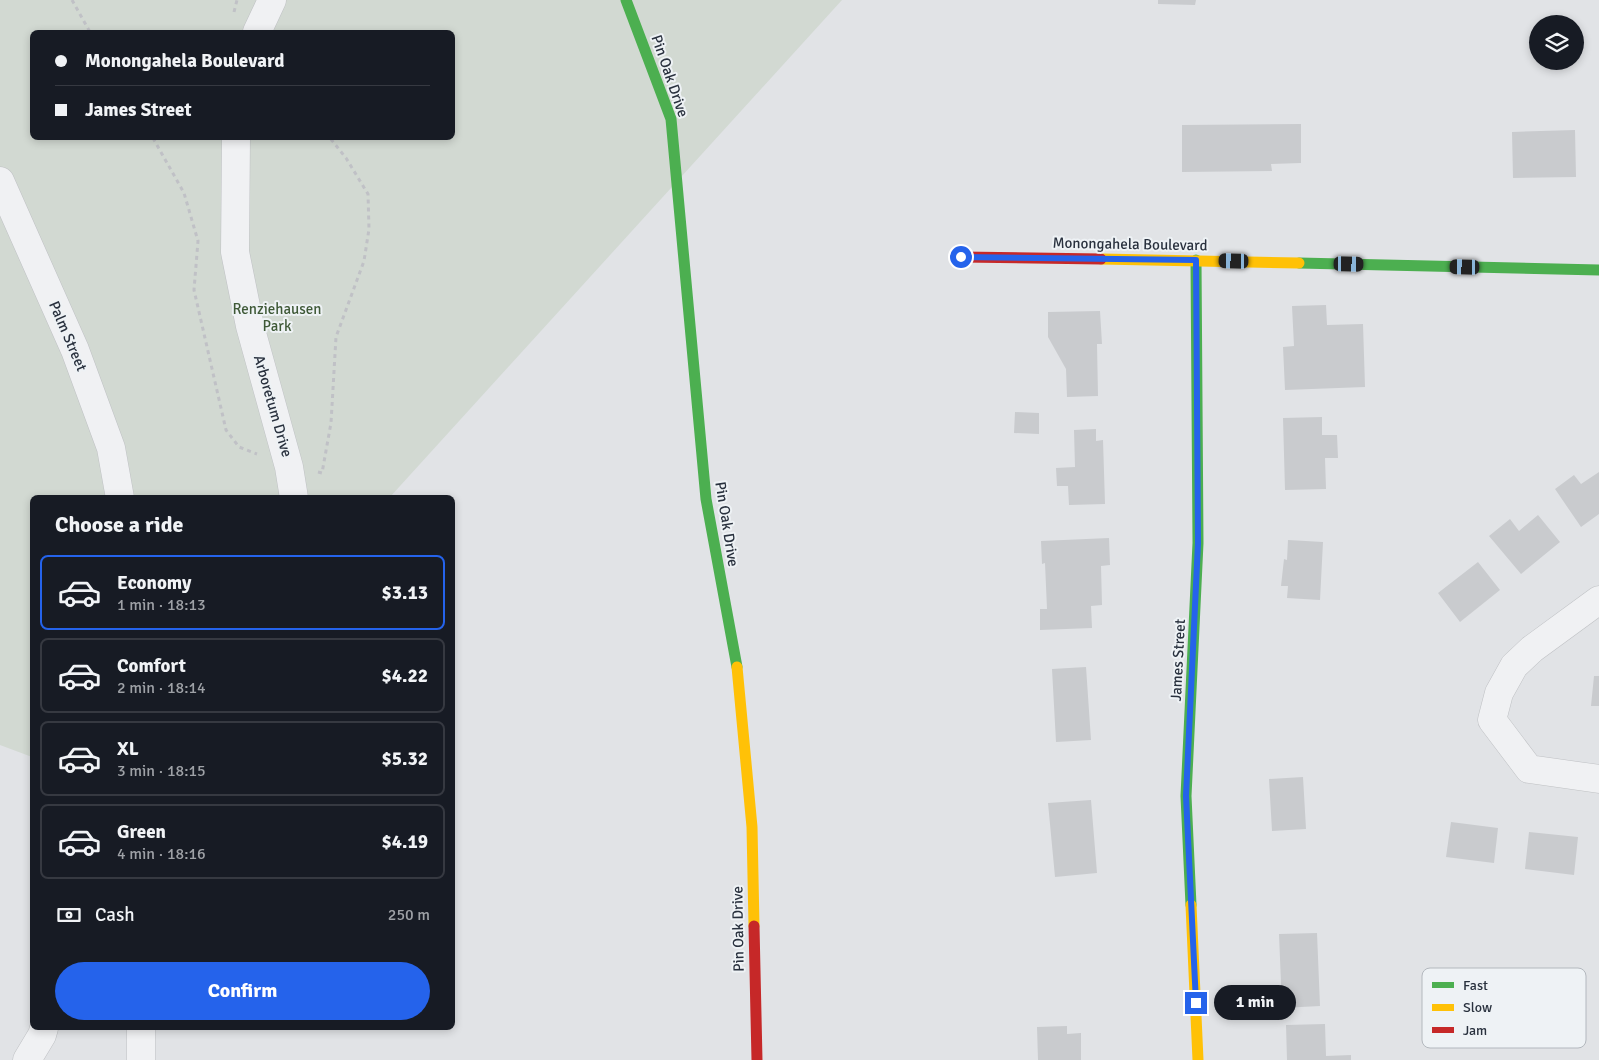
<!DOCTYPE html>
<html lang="en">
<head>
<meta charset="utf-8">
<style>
  body { margin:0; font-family:Signika,sans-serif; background:#20242c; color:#f1f3f6; height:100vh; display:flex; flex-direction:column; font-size:19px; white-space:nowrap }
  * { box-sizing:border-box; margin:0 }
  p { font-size:16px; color:#9ea1a6 }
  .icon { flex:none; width:28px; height:28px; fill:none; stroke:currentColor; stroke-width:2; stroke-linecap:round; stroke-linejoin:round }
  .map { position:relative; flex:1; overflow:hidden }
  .details { position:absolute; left:30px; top:495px; width:425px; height:535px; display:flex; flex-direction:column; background:#171b24; border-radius:8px; box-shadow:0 2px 8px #0003 }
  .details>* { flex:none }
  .banner { position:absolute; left:30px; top:30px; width:425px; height:110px; border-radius:8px; box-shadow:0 2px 8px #0003; display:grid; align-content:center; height:110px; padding:0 25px; background:#171b24 }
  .fabs { position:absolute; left:1529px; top:15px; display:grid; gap:10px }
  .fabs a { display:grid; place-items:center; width:55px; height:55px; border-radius:50%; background:#171b24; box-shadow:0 2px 8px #0003; font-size:25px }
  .end { position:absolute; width:22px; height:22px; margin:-11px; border:6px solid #2563eb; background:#fff; box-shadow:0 0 0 2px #fff }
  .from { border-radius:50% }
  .bubble { position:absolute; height:35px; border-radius:18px; background:#171b24; box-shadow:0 2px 8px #0003; font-size:16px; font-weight:800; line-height:35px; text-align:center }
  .car { position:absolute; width:15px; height:30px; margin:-15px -8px; border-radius:6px; box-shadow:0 0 4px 1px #0007; background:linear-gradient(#222 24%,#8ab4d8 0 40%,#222 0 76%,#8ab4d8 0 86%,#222 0) }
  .banner b { display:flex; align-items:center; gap:18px; height:48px; font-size:19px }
  .banner b+b { border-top:1px solid #363941 }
  .banner i { width:12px; height:12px; background:#f1f3f6 }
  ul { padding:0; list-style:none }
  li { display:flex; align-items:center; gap:15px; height:75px; margin:0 10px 8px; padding:0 15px; border:2px solid #363941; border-radius:8px }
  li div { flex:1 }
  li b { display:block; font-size:19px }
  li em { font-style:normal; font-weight:800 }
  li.selected { border-color:#2563eb }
  li>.icon { width:45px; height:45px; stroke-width:1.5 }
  h2 { padding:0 25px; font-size:22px; line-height:60px }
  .pay { display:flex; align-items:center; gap:12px; height:55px; padding:0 25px; font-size:19px }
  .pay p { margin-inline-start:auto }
  .cta { display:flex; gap:10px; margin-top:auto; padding:10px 25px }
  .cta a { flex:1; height:58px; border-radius:30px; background:#2563eb; color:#fff; font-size:20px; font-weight:800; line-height:58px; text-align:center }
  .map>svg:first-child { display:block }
  .green { fill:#d2d9d2; fill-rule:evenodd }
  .building { fill:#c9cbce }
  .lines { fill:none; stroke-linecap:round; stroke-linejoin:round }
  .street-casing { stroke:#bfc1c4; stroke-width:29 }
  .path { stroke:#c0c1c6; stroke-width:3; stroke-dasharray:4 4; stroke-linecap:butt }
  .street { stroke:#f0f1f3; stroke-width:28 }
  .fast { stroke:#4caf50; stroke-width:11 }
  .slow { stroke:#ffc107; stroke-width:11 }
  .jam { stroke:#c62828; stroke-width:11 }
  .route { stroke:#2563eb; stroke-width:6 }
  .labels { text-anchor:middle; stroke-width:4; stroke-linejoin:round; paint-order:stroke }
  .street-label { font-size:15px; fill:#29313e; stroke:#eef2f5 }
  .park-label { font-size:15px; fill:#3f5937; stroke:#eef2f5 }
  .key { fill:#eef2f5; stroke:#b3b8be; stroke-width:1 }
  .key-label { font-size:14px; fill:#29313e }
</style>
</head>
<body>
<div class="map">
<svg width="1599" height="1060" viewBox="0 0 1599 1060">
  <rect width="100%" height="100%" fill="#e1e3e6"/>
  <path class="green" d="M0,0H842L390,497L32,498V757L0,745ZM32,32H452V138H32Z"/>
  <path class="building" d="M1158,0H1196L1195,5L1158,4Z
    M1301,124V163L1271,164L1272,171L1182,172V125Z
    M1575,130L1576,177L1513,178L1512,132Z
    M1326,305L1327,325L1363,324L1365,387L1285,390L1283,347L1294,346L1292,306Z
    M1100,311L1102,344H1097L1098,396L1067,397L1066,369L1048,337V312Z
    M1015,412L1039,413V434L1014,433Z
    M1322,417V435H1337L1338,458H1325L1326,489L1285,490L1283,418Z
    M1096,429V441L1103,440L1105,504L1069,505L1068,486H1057L1056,468L1075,467L1074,430Z
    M1599,472V514L1581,527L1555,489L1574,475L1581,484Z
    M1538,515L1560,542L1521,574L1489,536L1510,519L1519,531Z
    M1109,538L1110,565L1101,566L1102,605L1091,606L1092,628L1040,630V609H1047L1045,563L1042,564L1041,541Z
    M1288,540L1323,542L1320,600L1287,598L1288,586H1281L1284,559L1287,560Z
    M1478,562L1500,590L1460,622L1438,593Z
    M1086,667L1091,740L1056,742L1052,669Z
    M1594,676H1599V706H1591Z
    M1303,777L1306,829L1272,831L1269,779Z
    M1091,800L1097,873L1055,877L1048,803Z
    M1451,822L1498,828L1494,863L1446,857Z
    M1529,832L1578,837L1574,875L1525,869Z
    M1317,933L1320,1006L1282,1008L1279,934Z
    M1325,1024L1326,1056L1351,1055V1060H1287L1286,1025Z
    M1067,1026V1034L1081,1033V1060H1038L1037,1027Z"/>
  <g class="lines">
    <defs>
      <path id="street" d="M257,32L272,0
        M236,138L235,252L250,326L289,467L294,498
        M0,181L75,350L111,448L120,498
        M1599,600L1532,649L1514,666L1499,693L1492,720L1529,769L1599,779
        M27,1060L42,1035L44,1028
        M141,1060V1028"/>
    </defs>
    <use href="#street" class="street-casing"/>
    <path class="path" d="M72,0L90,32
      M234,12L237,0
      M153,138L184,193L198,241L194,290L226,430L239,447L257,454
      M318,472L322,473L331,423L336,337L364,261L369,229L368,194L346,158L330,138"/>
    <use href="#street" class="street"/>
    <path class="fast" d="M626,0L671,119L706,499L737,667
      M1299,263L1599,270
      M1191,905L1186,796L1198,543L1196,260"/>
    <path class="slow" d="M1101,259L1299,263
      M737,667L752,827L754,926
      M1191,905L1198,1060"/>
    <path class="jam" d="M961,257L1101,259
      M754,926L757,1060"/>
  </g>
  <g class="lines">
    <path class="route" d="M961,257L1196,260L1198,543L1186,796L1196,1003"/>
  </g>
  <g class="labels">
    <g class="street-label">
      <text transform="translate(670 76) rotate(71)" y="5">Pin Oak Drive</text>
      <text transform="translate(1130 244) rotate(1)" y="5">Monongahela Boulevard</text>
      <text transform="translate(68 336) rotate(67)" y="5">Palm Street</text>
      <text transform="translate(273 406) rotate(74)" y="5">Arboretum Drive</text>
      <text transform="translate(727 524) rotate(81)" y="5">Pin Oak Drive</text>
      <text transform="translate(1178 660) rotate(-87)" y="5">James Street</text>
      <text transform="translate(738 929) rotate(-91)" y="5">Pin Oak Drive</text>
    </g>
    <g class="park-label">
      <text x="277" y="314">Renziehausen<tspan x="277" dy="17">Park</tspan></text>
    </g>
  </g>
  <rect x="1422" y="968" width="164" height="80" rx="8" class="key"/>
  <rect x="1432" y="982" width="22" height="6" fill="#4caf50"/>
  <rect x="1432" y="1004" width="22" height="7" fill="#ffc107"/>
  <rect x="1432" y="1027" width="22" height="6" fill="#c62828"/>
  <g class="key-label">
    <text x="1463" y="990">Fast</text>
    <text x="1463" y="1012">Slow</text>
    <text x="1463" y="1035">Jam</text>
  </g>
</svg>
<div class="fabs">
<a><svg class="icon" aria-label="layers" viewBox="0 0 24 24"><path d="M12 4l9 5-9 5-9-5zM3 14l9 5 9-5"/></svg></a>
</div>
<i class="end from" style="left:961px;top:257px"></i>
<i class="end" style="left:1196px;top:1003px"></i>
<div class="bubble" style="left:1214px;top:985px;width:82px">1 min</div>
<i class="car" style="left:1234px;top:261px;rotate:271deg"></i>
<i class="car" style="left:1349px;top:264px;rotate:91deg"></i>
<i class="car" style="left:1465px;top:267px;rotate:271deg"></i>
<div class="banner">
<b><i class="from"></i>Monongahela Boulevard</b>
<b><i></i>James Street</b>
</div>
<section class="details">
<h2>Choose a ride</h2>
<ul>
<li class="selected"><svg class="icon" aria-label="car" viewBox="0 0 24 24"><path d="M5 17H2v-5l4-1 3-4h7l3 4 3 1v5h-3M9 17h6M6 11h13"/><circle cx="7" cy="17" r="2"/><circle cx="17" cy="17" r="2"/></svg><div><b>Economy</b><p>1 min · 18:13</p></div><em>$3.13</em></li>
<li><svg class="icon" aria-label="car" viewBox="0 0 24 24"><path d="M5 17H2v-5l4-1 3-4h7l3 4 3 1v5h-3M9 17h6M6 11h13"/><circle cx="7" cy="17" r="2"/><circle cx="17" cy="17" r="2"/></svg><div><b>Comfort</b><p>2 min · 18:14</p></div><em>$4.22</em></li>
<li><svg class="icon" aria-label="car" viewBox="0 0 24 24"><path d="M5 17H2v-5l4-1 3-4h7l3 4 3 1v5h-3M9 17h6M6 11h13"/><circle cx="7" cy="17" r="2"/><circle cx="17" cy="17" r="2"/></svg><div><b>XL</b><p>3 min · 18:15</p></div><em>$5.32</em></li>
<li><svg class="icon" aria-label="car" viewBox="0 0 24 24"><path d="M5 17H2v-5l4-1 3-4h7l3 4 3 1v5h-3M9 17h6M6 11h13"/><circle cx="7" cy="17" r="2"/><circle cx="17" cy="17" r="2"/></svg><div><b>Green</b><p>4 min · 18:16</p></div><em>$4.19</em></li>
</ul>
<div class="pay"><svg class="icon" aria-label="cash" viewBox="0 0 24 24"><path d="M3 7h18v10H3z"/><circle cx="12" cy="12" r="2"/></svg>Cash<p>250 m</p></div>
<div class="cta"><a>Confirm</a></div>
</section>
</div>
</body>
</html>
